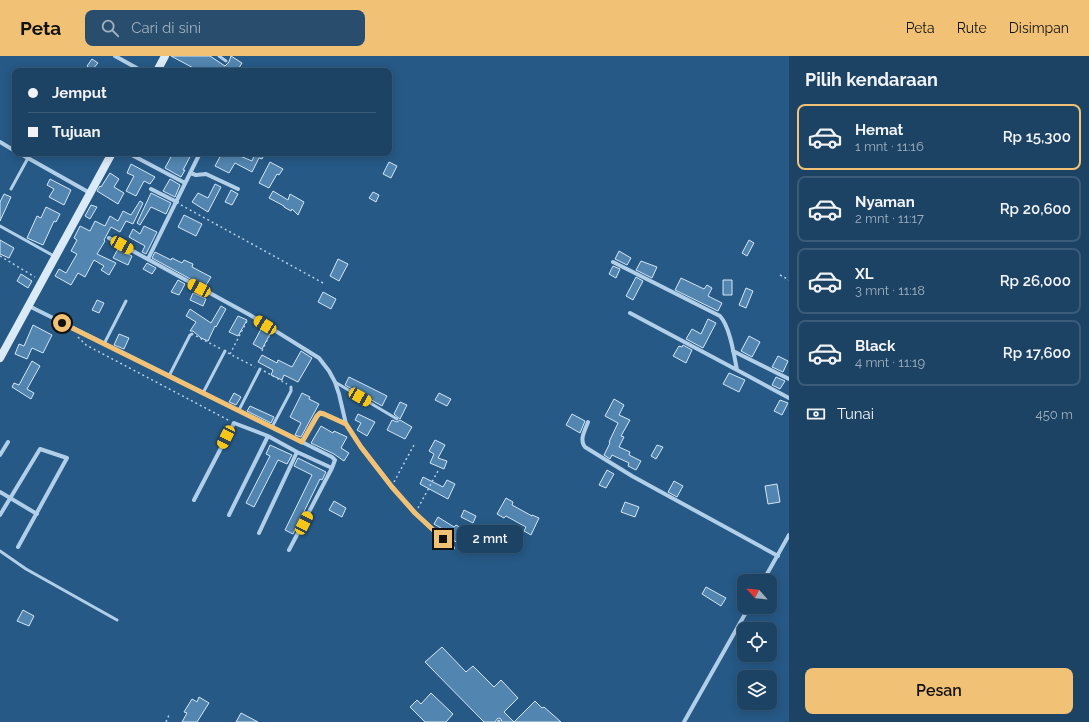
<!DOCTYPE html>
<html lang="id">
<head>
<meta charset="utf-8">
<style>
  body { margin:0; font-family:Raleway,sans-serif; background:#294e6d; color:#f1f3f6; height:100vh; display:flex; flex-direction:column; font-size:15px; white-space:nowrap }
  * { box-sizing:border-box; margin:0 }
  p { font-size:13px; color:#a0b0bf }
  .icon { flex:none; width:22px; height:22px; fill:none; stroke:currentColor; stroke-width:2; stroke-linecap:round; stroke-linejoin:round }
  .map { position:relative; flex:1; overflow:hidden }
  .sheet { display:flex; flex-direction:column; background:#1c4364; width:300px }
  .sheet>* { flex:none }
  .guide { position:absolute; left:12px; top:12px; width:380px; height:88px; border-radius:8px; box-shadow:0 2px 10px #0003,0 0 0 1px #3a5c78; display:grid; align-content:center; height:88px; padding:0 16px; background:#1c4364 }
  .needle { width:26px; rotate:297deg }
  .controls { position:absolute; left:737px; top:518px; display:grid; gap:8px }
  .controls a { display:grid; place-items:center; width:40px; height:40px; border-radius:8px; background:#1c4364; box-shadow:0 2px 10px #0003,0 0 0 1px #3a5c78; font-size:20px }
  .end { position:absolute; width:18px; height:18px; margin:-9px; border:5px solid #f1c276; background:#111; box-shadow:0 0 0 2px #111 }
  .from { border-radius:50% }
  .bubble { position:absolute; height:28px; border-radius:8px; background:#1c4364; box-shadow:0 2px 10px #0003,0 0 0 1px #3a5c78; font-size:13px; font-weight:600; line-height:28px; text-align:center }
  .car { position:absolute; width:12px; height:24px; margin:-12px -6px; border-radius:5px; box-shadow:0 0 3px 1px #0007; background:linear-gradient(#f5c518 24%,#345 0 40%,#f5c518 0 76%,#345 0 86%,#f5c518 0) }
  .guide b { display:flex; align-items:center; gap:14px; height:38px; font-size:15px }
  .guide b+b { border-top:1px solid #3a5c78 }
  .guide i { width:10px; height:10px; background:#f1f3f6 }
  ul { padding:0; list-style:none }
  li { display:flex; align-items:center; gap:12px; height:66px; margin:0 8px 6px; padding:0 8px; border:2px solid #3a5c78; border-radius:8px }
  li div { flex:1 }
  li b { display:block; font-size:15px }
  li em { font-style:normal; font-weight:600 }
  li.on { border-color:#f1c276 }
  li>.icon { width:36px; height:36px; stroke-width:1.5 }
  h2 { padding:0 16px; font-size:18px; line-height:48px }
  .pay { display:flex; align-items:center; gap:10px; height:44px; padding:0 16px; font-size:15px }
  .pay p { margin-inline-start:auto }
  .primary-button { display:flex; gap:8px; margin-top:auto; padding:8px 16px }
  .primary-button a { flex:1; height:46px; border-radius:8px; background:#f1c276; color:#111; font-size:16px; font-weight:600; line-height:46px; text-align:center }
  header { display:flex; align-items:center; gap:24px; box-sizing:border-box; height:56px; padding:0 20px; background:#f1c276; color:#111 }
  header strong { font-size:19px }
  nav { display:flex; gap:22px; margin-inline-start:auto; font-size:14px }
  .search { width:280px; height:36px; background:#294e6d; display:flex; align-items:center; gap:10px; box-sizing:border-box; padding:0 14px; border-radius:8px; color:#a0b0bf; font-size:15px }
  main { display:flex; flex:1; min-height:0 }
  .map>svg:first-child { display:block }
  .building { fill:#5285af; stroke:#d4e7f6 }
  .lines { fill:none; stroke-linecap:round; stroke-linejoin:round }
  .path { stroke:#b1cfe8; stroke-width:1.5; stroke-dasharray:2 3; stroke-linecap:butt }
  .lane { stroke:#b1cfe8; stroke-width:3 }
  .street { stroke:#b1cfe8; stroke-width:4 }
  .secondary { stroke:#dbeaf7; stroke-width:8 }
  .route { stroke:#f1c276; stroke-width:5 }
</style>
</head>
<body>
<header>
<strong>Peta</strong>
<div class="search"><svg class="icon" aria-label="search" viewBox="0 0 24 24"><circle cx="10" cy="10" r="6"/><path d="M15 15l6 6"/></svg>Cari di sini</div>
<nav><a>Peta</a><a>Rute</a><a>Disimpan</a></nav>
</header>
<main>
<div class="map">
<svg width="789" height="666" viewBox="0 0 789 666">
  <rect width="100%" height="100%" fill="#265986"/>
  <path class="building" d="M171,0H210L225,10L229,6L231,0L242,7L237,15H199Z
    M92,3L98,7L92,14L87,10Z
    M173,97H192L183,114H185L181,121L165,112Z
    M222,97H242L240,100L252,105L254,100L248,97H265L262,103L259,102L252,116L235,107L229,117L215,110Z
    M270,106L283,113L279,119L277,118L269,132L259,127Z
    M389,106L397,110L391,122L383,118Z
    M131,108L155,121L150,128L144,125L136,140L126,135L134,120L127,117Z
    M110,117L119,123L114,131L124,137L118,148L97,135L100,130L101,131Z
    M50,123L71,134L64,149L49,141L54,133L47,129Z
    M170,123L180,129L175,141L163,135Z
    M215,128L221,131L208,156L192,146L198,137L208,142Z
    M231,134L238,138L232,149L225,146Z
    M273,135L288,144L290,138L304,146L298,159L292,153L291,155L284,151V150L269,142Z
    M373,136L379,139L376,146L369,142Z
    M151,137L171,147L166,158L151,151L140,169L137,167Z
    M4,138L11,141L0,165V146Z
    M140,145L143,147L133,168L126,165L120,176L111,171L104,184L105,185L97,198L116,207L109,219L101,214L104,210L94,204L85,221L78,217L71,229L55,220L59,213L66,217L77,198L71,195L77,184L74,182L80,170L90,175L95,165L105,170L110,160L118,165L123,155L131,159Z
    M91,149L97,151L90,163L85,160Z
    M46,151L60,158L56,166L54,165L43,189L27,182L37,160L41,162Z
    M184,159L202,168L196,180L178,171Z
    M144,170L157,176L146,198L142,196L145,190L129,181L133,173L140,178Z
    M0,184L14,192L9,202L0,198Z
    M749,184L754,187L747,200L742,197Z
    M118,193L132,200L128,209L113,202Z
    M619,195L631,202L627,209L615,203Z
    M155,196L171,204L172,202L182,207L184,204L193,208L192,211L211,221L205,231L152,202Z
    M338,203L348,208L339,225L330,220Z
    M641,205L657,211L652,222L636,214Z
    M147,207L156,212L152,218L143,213Z
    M613,210L620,213L616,222L609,218Z
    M21,218L32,225L28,232L17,225Z
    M636,221L643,225L633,244L626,240Z
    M681,222L704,233L707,229L712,232L708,240L722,247L718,255L675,234Z
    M178,224L185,228L179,239L171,236Z
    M723,224H732V239H723Z
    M746,232L753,235L746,252L739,249Z
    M323,236L336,243L331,253L318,246Z
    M193,237L206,243L203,250L190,244Z
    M97,244L104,247L99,257L92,254Z
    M221,250L226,253L216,271L215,270L208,285L201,282L193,275H190L196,266L186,260L190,253L211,267Z
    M238,260L247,264L238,280L229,276Z
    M708,263L716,267L703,292L686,283L692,273L701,278Z
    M33,269L52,279L43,297L32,292L27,303L15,298L19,288L24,290Z
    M261,273L270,278L262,293L253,288Z
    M119,278L129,282L124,293L114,289Z
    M749,280L760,286L752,301L741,295Z
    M683,289L692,294L686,307L673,300L679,290L682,291Z
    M301,295L312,302L298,326L284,319L282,324L271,319L273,314L258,306L262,299L277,307L278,304L292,311Z
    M778,300L788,305L783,316L772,311Z
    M32,305L40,310L27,333L34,337L31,343L12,331L14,327L19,329Z
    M729,317L745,324L739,336L723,328Z
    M349,321L387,340L382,350L345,329Z
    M776,321L785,325L780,333L772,329Z
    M234,337L241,341L236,349L229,346Z
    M302,337L310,341L309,343L319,348L301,381L295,379L301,367L290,361Z
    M439,337L451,343L447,350L435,344Z
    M614,343L624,349L619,359L630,364L621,380L624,381L619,391L630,396L629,399L641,405L636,414L628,410L629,407L612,399L610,403L604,399L610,387L609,386L618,367L605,360Z
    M780,344L788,347L782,359L774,355Z
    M400,346L407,349L400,363L394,358Z
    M250,350L274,361L271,367L247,355Z
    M358,358L375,366L367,380L357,374L361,367L355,364Z
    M572,358L585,365L580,377L566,369Z
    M392,364L397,366L400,364L412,371L405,383L387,374Z
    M321,370L333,377L334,375L347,381L341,392L349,397L344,405L334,398L311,387Z
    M435,384L445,389L438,402L447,405L444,413L430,407L434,398L429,395Z
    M270,389L292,399L287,408L278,404L254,451L246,447L270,400L266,398Z
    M657,389L663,391L656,403L651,400Z
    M298,402L326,416L322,424L320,423L293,478L285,474L312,419L294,410Z
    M607,414L614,418L606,432L599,429Z
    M423,421L443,431L447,424L455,428L448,443L420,428Z
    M674,425L683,430L677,441L668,436Z
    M777,428L780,446L768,448L765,430Z
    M506,442L513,446L512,449L532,460V459L539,462L531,479L524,475L526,471L506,460L504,462L497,458Z
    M334,445L346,452L342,461L329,454Z
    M625,446L639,451L635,461L621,456Z
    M464,454L476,460L473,467L461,461Z
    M438,461L454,471L456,469L468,476L467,478L477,484L470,497L461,492L462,489L449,482L451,478L434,468Z
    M706,531L726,542L721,550L702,538Z
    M23,554L34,560L29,570L17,565Z
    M442,591L466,616L473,610L494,631L501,624L518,642L504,656L514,666H502L501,663L499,662L497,663L495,666H484L425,606Z
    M431,637L453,658L446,666H425L410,651L417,644L421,648Z
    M199,641L209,647L197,666H182L187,657L184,656L192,643L197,646Z
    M535,645L542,652L544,651L561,666H514Z
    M241,657L258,666H236Z"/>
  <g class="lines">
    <path class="path" d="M181,149L323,227
      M0,200L35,221
      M780,219L789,224
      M196,280L221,293
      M78,281L86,289L230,365
      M262,295L270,278
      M228,297L255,311
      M230,298L248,263
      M264,315L287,328
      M394,426L415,387
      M418,452L439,413
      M166,666L169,659"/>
    <path class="lane" d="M219,0L226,5
      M11,133L28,102
      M0,170L54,200
      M104,288L126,245
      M169,320L190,279L192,278
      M335,326L397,363
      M203,337L225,295
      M239,354L260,313
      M272,371L291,335V331
      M0,495L26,513L117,564
      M498,666L499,665"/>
    <path class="street" d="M115,0L142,15
      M0,86L15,95
      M19,97L90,137
      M128,97L185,127
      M190,117L196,119L206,118L238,133
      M151,133L177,146
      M109,182L250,259L319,302L329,315L335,326L339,338L346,368L361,391L392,431L415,457L453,492
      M148,203L200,97
      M613,206L720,260C730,271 734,299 737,314L789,342
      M29,250L332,401L335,404L332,412L289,494
      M630,257L737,314
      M733,295L789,323
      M588,366C585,374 579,384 585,391L632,420L778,500
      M302,386L317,360L320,357L324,358L346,368
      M0,399L8,386
      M0,436L37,458
      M194,444L234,367L268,380L297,396L332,412
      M0,459L40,393L67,402L18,491
      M229,459L268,380
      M259,477L297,396
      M763,525L789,479
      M684,666L749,551"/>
    <path class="secondary" d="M157,15L165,0
      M0,302L112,97"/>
  </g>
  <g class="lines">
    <path class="route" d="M62,267L302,386L317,360L320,357L324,358L346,368L361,391L392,431L415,457L443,483"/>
  </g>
</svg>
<div class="controls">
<a><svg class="needle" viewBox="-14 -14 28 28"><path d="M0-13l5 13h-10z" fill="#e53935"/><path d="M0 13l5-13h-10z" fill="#a0b0bf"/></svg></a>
<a><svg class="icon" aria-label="locate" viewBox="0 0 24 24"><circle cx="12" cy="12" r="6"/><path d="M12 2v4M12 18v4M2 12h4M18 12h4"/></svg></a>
<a><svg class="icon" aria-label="layers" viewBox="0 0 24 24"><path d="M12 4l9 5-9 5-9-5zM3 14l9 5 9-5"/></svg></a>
</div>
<i class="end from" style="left:62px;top:267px"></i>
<i class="end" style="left:443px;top:483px"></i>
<div class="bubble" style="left:457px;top:469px;width:66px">2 mnt</div>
<i class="car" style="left:122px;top:189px;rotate:119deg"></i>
<i class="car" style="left:199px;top:232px;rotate:298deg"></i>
<i class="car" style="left:265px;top:269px;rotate:302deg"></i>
<i class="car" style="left:360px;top:341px;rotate:120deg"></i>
<i class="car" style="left:226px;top:381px;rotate:207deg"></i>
<i class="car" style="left:304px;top:467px;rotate:27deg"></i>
<div class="guide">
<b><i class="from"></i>Jemput</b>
<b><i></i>Tujuan</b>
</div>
</div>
<section class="sheet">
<h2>Pilih kendaraan</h2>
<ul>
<li class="on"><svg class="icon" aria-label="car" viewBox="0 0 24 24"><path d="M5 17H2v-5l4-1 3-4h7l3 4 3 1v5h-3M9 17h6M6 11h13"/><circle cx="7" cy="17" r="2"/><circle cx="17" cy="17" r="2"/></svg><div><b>Hemat</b><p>1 mnt · 11:16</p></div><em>Rp 15,300</em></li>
<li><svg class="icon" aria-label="car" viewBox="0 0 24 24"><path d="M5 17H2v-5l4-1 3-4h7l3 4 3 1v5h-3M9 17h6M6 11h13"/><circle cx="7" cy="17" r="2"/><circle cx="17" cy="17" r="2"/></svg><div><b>Nyaman</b><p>2 mnt · 11:17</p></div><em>Rp 20,600</em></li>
<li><svg class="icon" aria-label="car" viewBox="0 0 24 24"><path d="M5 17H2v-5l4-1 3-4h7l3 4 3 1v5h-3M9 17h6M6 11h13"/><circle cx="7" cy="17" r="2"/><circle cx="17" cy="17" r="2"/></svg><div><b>XL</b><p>3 mnt · 11:18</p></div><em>Rp 26,000</em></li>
<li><svg class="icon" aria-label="car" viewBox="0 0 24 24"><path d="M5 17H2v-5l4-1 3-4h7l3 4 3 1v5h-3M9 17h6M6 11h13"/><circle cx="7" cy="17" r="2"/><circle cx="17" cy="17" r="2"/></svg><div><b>Black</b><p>4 mnt · 11:19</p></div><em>Rp 17,600</em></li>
</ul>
<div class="pay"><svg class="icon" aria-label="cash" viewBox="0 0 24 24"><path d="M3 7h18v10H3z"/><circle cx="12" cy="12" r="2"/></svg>Tunai<p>450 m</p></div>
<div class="primary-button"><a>Pesan</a></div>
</section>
</main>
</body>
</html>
